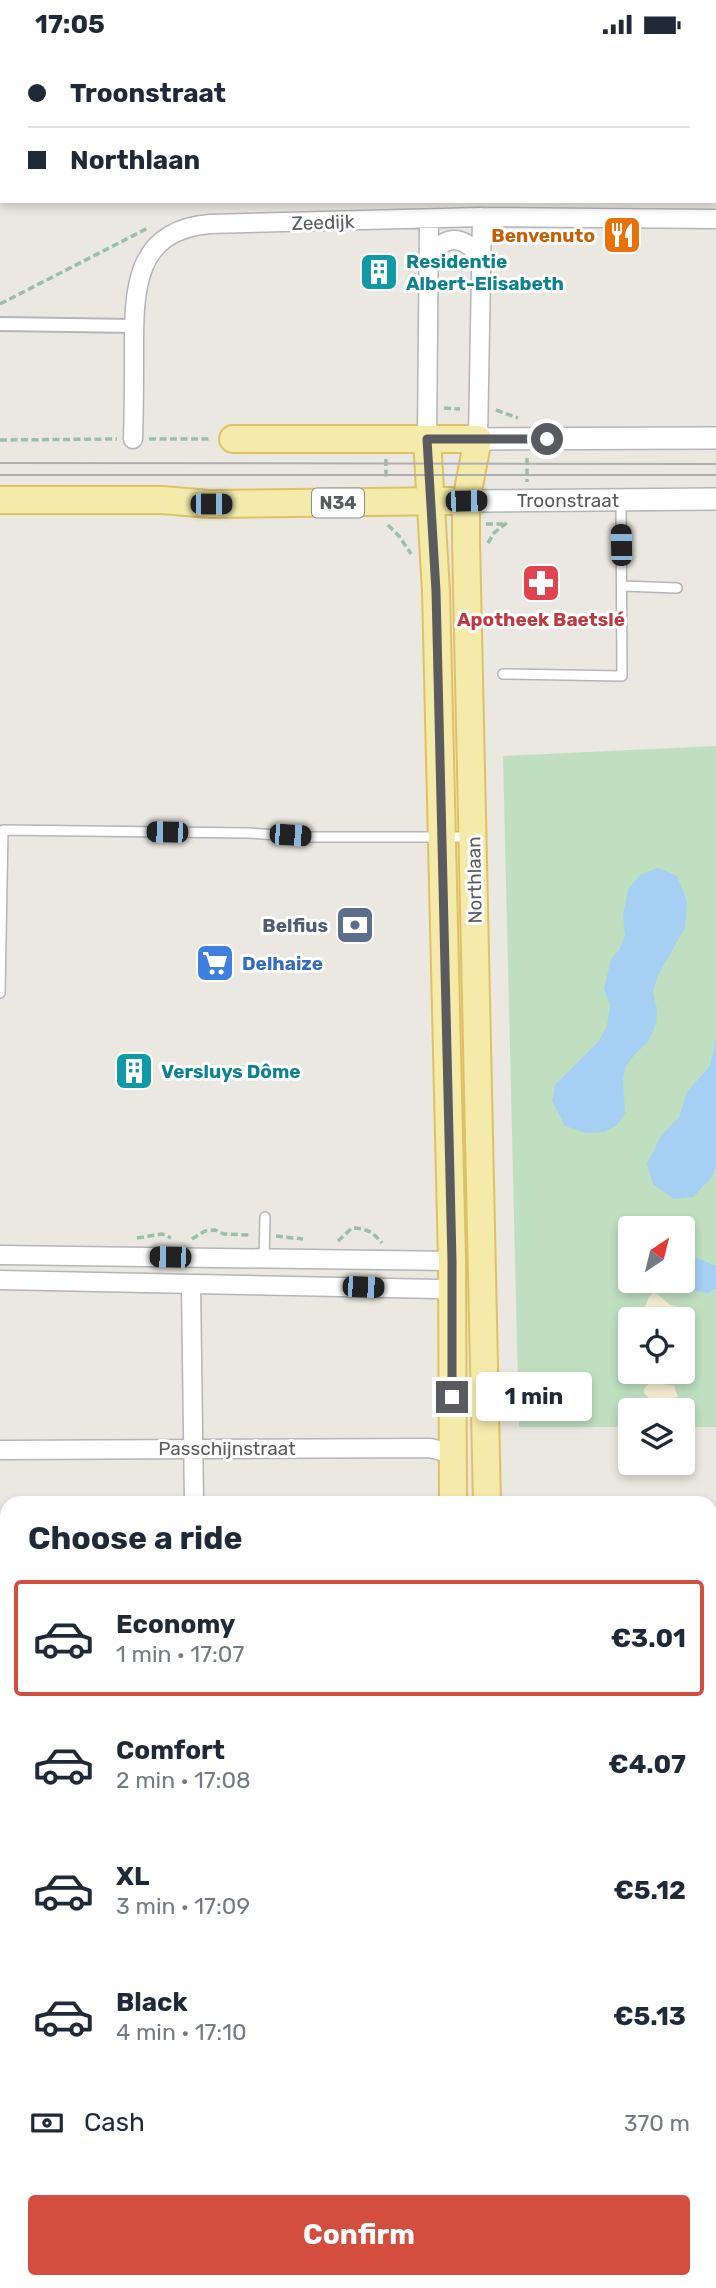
<!DOCTYPE html>
<html lang="en">
<head>
<meta charset="utf-8">
<style>
  body { margin:0; font-family:Rubik,sans-serif; background:#f2f2f3; color:#1f2937; height:100vh; display:flex; flex-direction:column; font-size:26px; white-space:nowrap }
  * { box-sizing:border-box; margin:0 }
  p { font-size:23px; color:#747a83 }
  .icon { flex:none; width:38px; height:38px; fill:none; stroke:currentColor; stroke-width:2; stroke-linecap:round; stroke-linejoin:round }
  .map { position:relative; flex:1; overflow:hidden }
  .sheet { position:absolute; left:0px; top:1447px; width:718px; height:793px; display:flex; flex-direction:column; background:#fff; border-radius:21px 21px 0 0; box-shadow:0 4px 10px #0003 }
  .sheet>* { flex:none }
  .top-card { position:absolute; left:0px; top:0px; width:718px; height:154px; box-shadow:0 4px 10px #0003; display:grid; align-content:center; height:154px; padding:0 28px; background:#fff }
  .needle { width:46px; rotate:35deg }
  .controls { position:absolute; left:618px; top:1167px; display:grid; gap:14px }
  .controls a { display:grid; place-items:center; width:77px; height:77px; border-radius:7px; background:#fff; box-shadow:0 4px 10px #0003; font-size:35px }
  .end { position:absolute; width:32px; height:32px; margin:-16px; border:9px solid #595b5f; background:#fff; box-shadow:0 0 0 4px #fff }
  .from { border-radius:50% }
  .bubble { position:absolute; height:49px; border-radius:7px; background:#fff; box-shadow:0 4px 10px #0003; font-size:23px; font-weight:700; line-height:49px; text-align:center }
  .car { position:absolute; width:21px; height:42px; margin:-21px -10px; border-radius:9px; box-shadow:0 0 5px 2px #0007; background:linear-gradient(#222 24%,#8ab4d8 0 40%,#222 0 76%,#8ab4d8 0 86%,#222 0) }
  .top-card b { display:flex; align-items:center; gap:24px; height:66px; font-size:26px }
  .top-card b+b { border-top:2px solid #e0e1e3 }
  .top-card i { width:18px; height:18px; background:#1f2937 }
  ul { padding:0; list-style:none }
  li { display:flex; align-items:center; gap:21px; height:116px; margin:0 14px 10px; padding:0 14px; border:4px solid transparent; border-radius:7px }
  li div { flex:1 }
  li b { display:block; font-size:26px }
  li em { font-style:normal; font-weight:700 }
  li.active { border-color:#d34e3e }
  li>.icon { width:63px; height:63px; stroke-width:1.5 }
  h2 { padding:0 28px; font-size:32px; line-height:84px }
  .pay { display:flex; align-items:center; gap:18px; height:77px; padding:0 28px; font-size:26px }
  .pay p { margin-inline-start:auto }
  .cta { display:flex; gap:14px; margin-top:auto; padding:14px 28px }
  .cta a { flex:1; height:80px; border-radius:7px; background:#d34e3e; color:#fff; font-size:28px; font-weight:700; line-height:80px; text-align:center }
  .status { display:flex; justify-content:space-between; align-items:center; height:49px; padding:0 35px; background:#fff; direction:ltr }
  .status svg { height:19px; fill:currentColor }
  .map>svg:first-child { display:block }
  .green { fill:#bfdfc0; fill-rule:evenodd }
  .sand { fill:#f4edd1 }
  .water { fill:#a6cff4 }
  .lines { fill:none; stroke-linecap:round; stroke-linejoin:round }
  .service-casing { stroke:#b3b5b9; stroke-width:12 }
  .pedestrian-casing { stroke:#b3b5b9; stroke-width:16 }
  .minor-casing { stroke:#b3b5b9; stroke-width:21 }
  .tertiary-casing { stroke:#b3b5b9; stroke-width:24 }
  .secondary-casing { stroke:#b2b4b9; stroke-width:28 }
  .primary-casing { stroke:#dfc164; stroke-width:30 }
  .path { stroke:#9abfa6; stroke-width:3.5; stroke-dasharray:7 3.5; stroke-linecap:butt }
  .service { stroke:#fff; stroke-width:9 }
  .pedestrian { stroke:#fff; stroke-width:12 }
  .minor { stroke:#fff; stroke-width:18 }
  .tertiary { stroke:#fff; stroke-width:21 }
  .secondary { stroke:#fff; stroke-width:24 }
  .primary { stroke:#f4ebab; stroke-width:26 }
  .tram { stroke:#afafb0; stroke-width:2 }
  .route { stroke:#595b5f; stroke-width:9 }
  .labels { text-anchor:middle; stroke-width:6; stroke-linejoin:round; paint-order:stroke }
  .shield { fill:#fff; stroke:#8b8c8f; stroke-width:2 }
  .shield-label { font-size:18px; font-weight:bold; fill:#595b5f }
  .street-label { font-size:19px; fill:#595b5f; stroke:#fff }
  .food-label { font-size:19px; font-weight:bold; fill:#c56008; stroke:#fff; text-anchor:end }
  .culture-label { font-size:19px; font-weight:bold; fill:#0d838f; stroke:#fff; text-anchor:start }
  .health-label { font-size:19px; font-weight:bold; fill:#be3a42; stroke:#fff }
  .service-label { font-size:19px; font-weight:bold; fill:#4e5e75; stroke:#fff; text-anchor:end }
  .shop-label { font-size:19px; font-weight:bold; fill:#366cbe; stroke:#fff; text-anchor:start }
</style>
</head>
<body>
<div class="status"><b>17:05</b><svg viewBox="0 0 49 12"><path d="M0 12V9h3v3zM5 12V6h3v6zM10 12V3h3v9zM15 12V0h3v12zM26 1h20v11H26zM47 4h2v5h-2z"/></svg></div>
<div class="map">
<svg width="716" height="2239" viewBox="0 0 716 2239">
  <rect width="100%" height="100%" fill="#eae8e0"/>
  <path class="green" d="M716,697V1378H683L682,1362H630V1378H519L503,707ZM630,1180H682V1232H630ZM630,1270H682V1323H630Z"/>
  <path class="sand" d="M0,0H716V97V2H2L0,118Z
    M653,1244L657,1245L670,1256L677,1257L679,1260C675,1272 670,1269 660,1268C651,1268 650,1270 642,1265L649,1248Z
    M650,1333L674,1337L678,1348C672,1350 656,1349 649,1349L644,1344V1340Z"/>
  <path class="water" d="M658,819L677,827L687,852L685,879L658,926L653,943L657,960L656,975L648,993L634,1006L625,1019L623,1032L625,1064L617,1076L604,1083L586,1084L565,1077L552,1052L555,1036L599,992L607,977L610,956L604,940L611,910L619,901L625,887L623,866L628,841L640,826Z
    M716,990V1119L711,1129L693,1148L674,1150L653,1135L647,1115L661,1087L679,1068L687,1043L710,1017Z
    M697,1209L716,1217V1240L708,1244L690,1241C680,1233 681,1221 686,1210Z"/>
  <g class="lines">
    <defs>
      <path id="service" d="M622,537L677,539
        M503,625L622,627L621,452
        M0,944L3,781L248,784L309,788H471
        M264,1210L265,1168
        M0,1711L7,1710"/>
      <path id="pedestrian" d="M0,275L134,277"/>
      <path id="minor" d="M428,211C444,185 463,184 481,210
        M133,390C134,361 134,332 134,304C134,243 133,181 210,175L482,168L716,170
        M427,390L429,170
        M478,390L482,168
        M0,1206L452,1212
        M0,1231C146,1235 292,1236 438,1240L451,1243
        M191,1236L194,1454
        M0,1401L430,1399L453,1405
        M710,1885H716
        M0,1922L7,1921
        M90,2233L94,2239
        M314,2239V2233"/>
      <path id="tertiary" d="M478,390L716,389
        M466,452L716,450
        M710,1567H716"/>
      <path id="secondary" d="M0,1574H7"/>
      <path id="primary" d="M233,390H478L466,452V492L487,1454
        M427,390L436,542L452,1212L453,1454
        M0,451H162L210,455L450,452
        M671,2233L675,2239
        M710,2233L714,2239"/>
    </defs>
    <use href="#service" class="service-casing"/>
    <use href="#pedestrian" class="pedestrian-casing"/>
    <use href="#minor" class="minor-casing"/>
    <use href="#tertiary" class="tertiary-casing"/>
    <use href="#secondary" class="secondary-casing"/>
    <use href="#primary" class="primary-casing"/>
    <path class="path" d="M0,255L148,179
      M444,359L460,360
      M496,361L518,369
      M149,390H211
      M0,391L117,390
      M527,409V433
      M386,410V430
      M486,475H503
      M388,476L399,487L411,505
      M488,494L494,484L509,472
      M276,1187L303,1190
      M137,1189L162,1185L171,1189
      M192,1190L205,1182L215,1181L224,1185L251,1186
      M338,1192L352,1179C366,1179 373,1183 382,1194
      M710,1991H716
      M710,1997L716,2006
      M710,2187L716,2197"/>
    <use href="#service" class="service"/>
    <use href="#pedestrian" class="pedestrian"/>
    <use href="#minor" class="minor"/>
    <use href="#tertiary" class="tertiary"/>
    <use href="#secondary" class="secondary"/>
    <use href="#primary" class="primary"/>
    <path class="tram" d="M0,414L716,415
      M0,426H716"/>
  </g>
  <g class="lines">
    <path class="route" d="M452,1348V1212L436,542L427,390H547"/>
  </g>
  <defs>
    <symbol id="restaurant-square" viewBox="-11 -11 22 22"><rect x="-9" y="-9" width="18" height="18" rx="4" fill="#e8710a" stroke="#fff"/><path d="M-5-6h1v4h1v-4h1v4h1v-4h1v5L-1.5 .5V6h-2V.5L-5-1ZM5-6V6H3V1.5H1.5Q1.5-4 5-6Z" fill="#fff"/></symbol>
    <symbol id="building-square" viewBox="-11 -11 22 22"><rect x="-9" y="-9" width="18" height="18" rx="4" fill="#0f9aa8" stroke="#fff"/><path d="M-4-6H4V6H1V3H-1V6H-4ZM-2.5-4.3h1.7v1.8h-1.7ZM.8-4.3h1.7v1.8H.8ZM-2.5-1h1.7V.8h-1.7ZM.8-1h1.7V.8H.8Z" fill="#fff"/></symbol>
    <symbol id="pharmacy-square" viewBox="-11 -11 22 22"><rect x="-9" y="-9" width="18" height="18" rx="4" fill="#e0444e" stroke="#fff"/><path d="M-2-6h4v4h4v4h-4v4h-4v-4h-4v-4h4Z" fill="#fff"/></symbol>
    <symbol id="bank-square" viewBox="-11 -11 22 22"><rect x="-9" y="-9" width="18" height="18" rx="4" fill="#5c6f8a" stroke="#fff"/><path d="M-6-4H6V4H-6ZM0-2.3a2.3 2.3 0 1 0 0 4.6a2.3 2.3 0 1 0 0-4.6Z" fill="#fff"/></symbol>
    <symbol id="supermarket-square" viewBox="-11 -11 22 22"><rect x="-9" y="-9" width="18" height="18" rx="4" fill="#3f7fe0" stroke="#fff"/><path d="M-6-5.5h2.5l.6 2H6L4.5 2H-2.5L-4.4-4H-6ZM-1.5 3.2a1.3 1.3 0 1 0 .1 0ZM3 3.2a1.3 1.3 0 1 0 .1 0Z" fill="#fff"/></symbol>
  </defs>
  <g fill-rule="evenodd">
    <use href="#restaurant-square" x="600" y="164" width="44" height="44"/>
    <use href="#building-square" x="357" y="201" width="44" height="44"/>
    <use href="#pharmacy-square" x="519" y="512" width="44" height="44"/>
    <use href="#bank-square" x="333" y="854" width="44" height="44"/>
    <use href="#supermarket-square" x="193" y="892" width="44" height="44"/>
    <use href="#building-square" x="112" y="1000" width="44" height="44"/>
  </g>
  <g class="labels">
    <rect class="shield" x="312" y="439.5" width="52" height="29" rx="5"/>
    <g class="shield-label">
      <text x="338" y="460">N34</text>
    </g>
    <g class="street-label">
      <text transform="translate(323 173) rotate(-2)" y="7">Zeedijk</text>
      <text x="568" y="458">Troonstraat</text>
      <text transform="translate(474 831) rotate(-91)" y="7">Northlaan</text>
      <text x="227" y="1406">Passchijnstraat</text>
    </g>
    <g class="food-label">
      <text x="595" y="193">Benvenuto</text>
    </g>
    <g class="culture-label">
      <text x="406" y="219">Residentie<tspan x="406" dy="22">Albert-Elisabeth</tspan></text>
      <text x="161" y="1029">Versluys Dôme</text>
    </g>
    <g class="health-label">
      <text x="541" y="577">Apotheek Baetslé</text>
    </g>
    <g class="service-label">
      <text x="328" y="883">Belfius</text>
    </g>
    <g class="shop-label">
      <text x="242" y="921">Delhaize</text>
    </g>
  </g>
</svg>
<div class="controls">
<a><svg class="needle" viewBox="-14 -14 28 28"><path d="M0-13l5 13h-10z" fill="#e53935"/><path d="M0 13l5-13h-10z" fill="#747a83"/></svg></a>
<a><svg class="icon" aria-label="locate" viewBox="0 0 24 24"><circle cx="12" cy="12" r="6"/><path d="M12 2v4M12 18v4M2 12h4M18 12h4"/></svg></a>
<a><svg class="icon" aria-label="layers" viewBox="0 0 24 24"><path d="M12 4l9 5-9 5-9-5zM3 14l9 5 9-5"/></svg></a>
</div>
<i class="end from" style="left:547px;top:390px"></i>
<i class="end" style="left:452px;top:1348px"></i>
<div class="bubble" style="left:476px;top:1323px;width:116px">1 min</div>
<i class="car" style="left:466px;top:452px;rotate:89deg"></i>
<i class="car" style="left:211px;top:455px;rotate:90deg"></i>
<i class="car" style="left:621px;top:496px;rotate:359deg"></i>
<i class="car" style="left:167px;top:783px;rotate:271deg"></i>
<i class="car" style="left:290px;top:786px;rotate:94deg"></i>
<i class="car" style="left:170px;top:1208px;rotate:271deg"></i>
<i class="car" style="left:363px;top:1238px;rotate:92deg"></i>
<div class="top-card">
<b><i class="from"></i>Troonstraat</b>
<b><i></i>Northlaan</b>
</div>
<section class="sheet">
<h2>Choose a ride</h2>
<ul>
<li class="active"><svg class="icon" aria-label="car" viewBox="0 0 24 24"><path d="M5 17H2v-5l4-1 3-4h7l3 4 3 1v5h-3M9 17h6M6 11h13"/><circle cx="7" cy="17" r="2"/><circle cx="17" cy="17" r="2"/></svg><div><b>Economy</b><p>1 min · 17:07</p></div><em>€3.01</em></li>
<li><svg class="icon" aria-label="car" viewBox="0 0 24 24"><path d="M5 17H2v-5l4-1 3-4h7l3 4 3 1v5h-3M9 17h6M6 11h13"/><circle cx="7" cy="17" r="2"/><circle cx="17" cy="17" r="2"/></svg><div><b>Comfort</b><p>2 min · 17:08</p></div><em>€4.07</em></li>
<li><svg class="icon" aria-label="car" viewBox="0 0 24 24"><path d="M5 17H2v-5l4-1 3-4h7l3 4 3 1v5h-3M9 17h6M6 11h13"/><circle cx="7" cy="17" r="2"/><circle cx="17" cy="17" r="2"/></svg><div><b>XL</b><p>3 min · 17:09</p></div><em>€5.12</em></li>
<li><svg class="icon" aria-label="car" viewBox="0 0 24 24"><path d="M5 17H2v-5l4-1 3-4h7l3 4 3 1v5h-3M9 17h6M6 11h13"/><circle cx="7" cy="17" r="2"/><circle cx="17" cy="17" r="2"/></svg><div><b>Black</b><p>4 min · 17:10</p></div><em>€5.13</em></li>
</ul>
<div class="pay"><svg class="icon" aria-label="cash" viewBox="0 0 24 24"><path d="M3 7h18v10H3z"/><circle cx="12" cy="12" r="2"/></svg>Cash<p>370 m</p></div>
<div class="cta"><a>Confirm</a></div>
</section>
</div>
</body>
</html>
